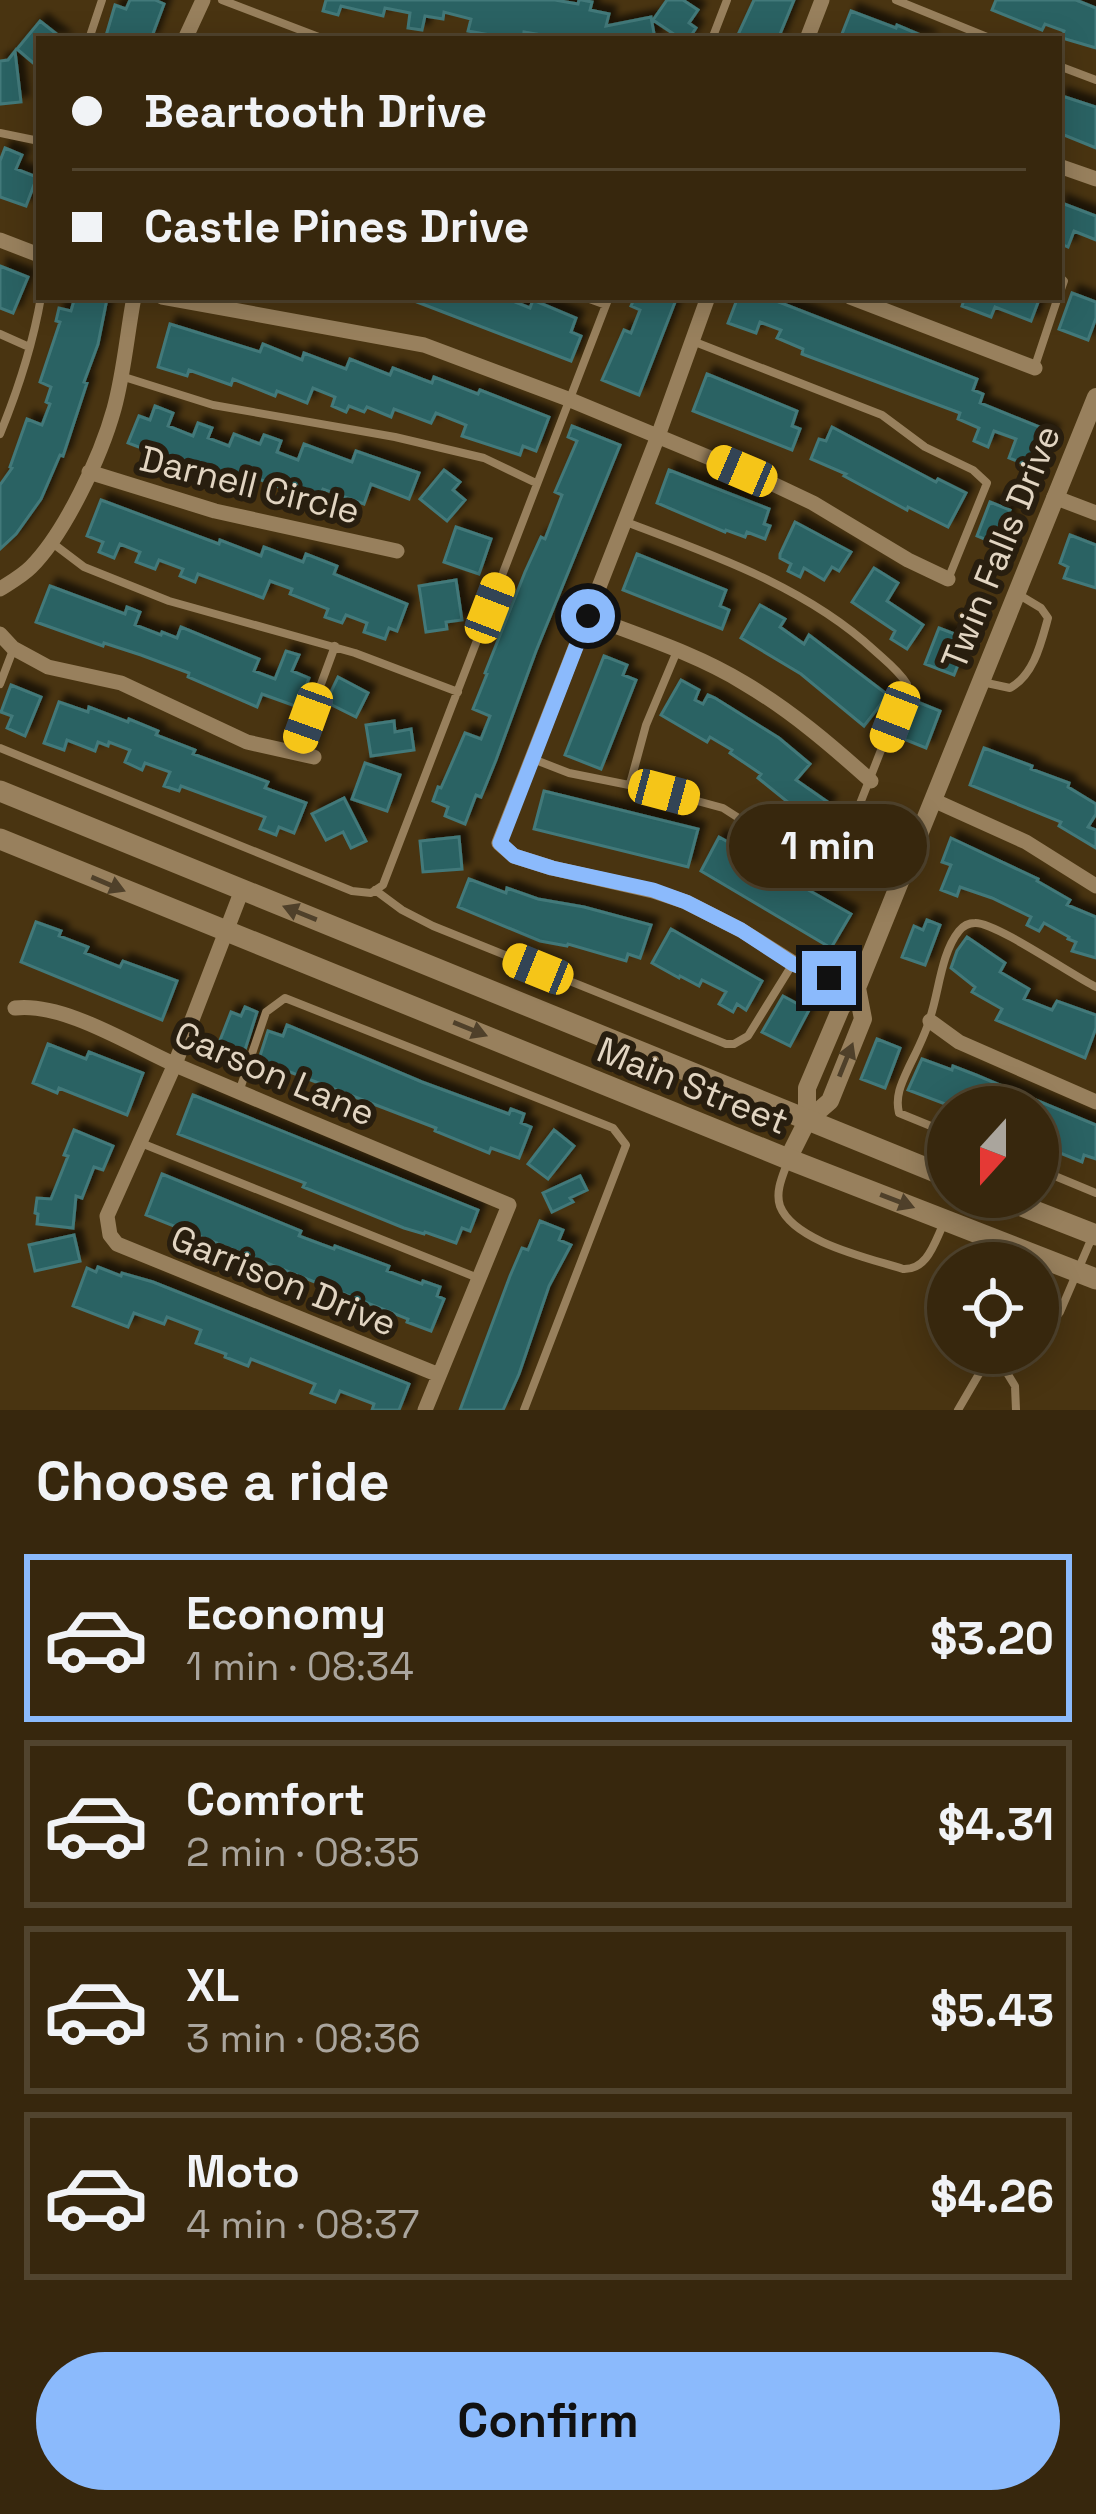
<!DOCTYPE html>
<html lang="en">
<head>
<meta charset="utf-8">
<style>
  body { margin:0; font-family:"Space Grotesk",sans-serif; background:#3e2f16; color:#f1f3f6; height:100vh; display:flex; flex-direction:column; font-size:45px; white-space:nowrap }
  * { box-sizing:border-box; margin:0 }
  p { font-size:39px; color:#aaa59d }
  .icon { flex:none; width:66px; height:66px; fill:none; stroke:currentColor; stroke-width:2; stroke-linecap:round; stroke-linejoin:round }
  .map { position:relative; height:1410px; overflow:hidden }
  .details { display:flex; flex-direction:column; background:#37270d; flex:1 }
  .details>* { flex:none }
  .guide { position:absolute; left:36px; top:36px; width:1026px; height:264px; border-radius:0px; box-shadow:0 6px 30px #0003,0 0 0 3px #51442e; display:grid; align-content:center; height:264px; padding:0 36px; background:#37270d }
  .needle { width:78px; rotate:201deg }
  .tools { position:absolute; left:927px; top:1086px; display:grid; gap:24px }
  .tools a { display:grid; place-items:center; width:132px; height:132px; border-radius:50%; background:#37270d; box-shadow:0 6px 30px #0003,0 0 0 3px #51442e; font-size:60px }
  .end { position:absolute; width:54px; height:54px; margin:-27px; border:15px solid #8bbafc; background:#111; box-shadow:0 0 0 6px #111 }
  .from { border-radius:50% }
  .bubble { position:absolute; height:84px; border-radius:42px; background:#37270d; box-shadow:0 6px 30px #0003,0 0 0 3px #51442e; font-size:39px; font-weight:700; line-height:84px; text-align:center }
  .car { position:absolute; width:36px; height:72px; margin:-36px -18px; border-radius:15px; box-shadow:0 0 9px 3px #0007; background:linear-gradient(#f5c518 24%,#345 0 40%,#f5c518 0 76%,#345 0 86%,#f5c518 0) }
  .guide b { display:flex; align-items:center; gap:42px; height:114px; font-size:45px }
  .guide b+b { border-top:3px solid #51442e }
  .guide i { width:30px; height:30px; background:#f1f3f6 }
  ul { padding:0; list-style:none }
  li { display:flex; align-items:center; gap:36px; height:168px; margin:0 24px 18px; padding:0 12px; border:6px solid #51442e; border-radius:0px }
  li div { flex:1 }
  li b { display:block; font-size:45px }
  li em { font-style:normal; font-weight:700 }
  li.active { border-color:#8bbafc }
  li>.icon { width:108px; height:108px; stroke-width:1.5 }
  h2 { padding:0 36px; font-size:54px; line-height:144px }
  .cta { display:flex; gap:24px; margin-top:auto; padding:24px 36px }
  .cta a { flex:1; height:138px; border-radius:72px; background:#8bbafc; color:#111; font-size:48px; font-weight:700; line-height:138px; text-align:center }
  .map>svg:first-child { display:block }
  .building { fill:#2a6263; stroke:#43797a; stroke-width:3; filter:url(#shadow) }
  .lines { fill:none; stroke-linecap:round; stroke-linejoin:round }
  .service { stroke:#98805d; stroke-width:8 }
  .minor { stroke:#98805d; stroke-width:15 }
  .tertiary { stroke:#98805d; stroke-width:18 }
  .secondary { stroke:#98805d; stroke-width:21 }
  .oneway { fill:#4f402a }
  .route { stroke:#8bbafc; stroke-width:15 }
  .labels { text-anchor:middle; stroke-width:12; stroke-linejoin:round; paint-order:stroke }
  .street-label { font-size:36px; fill:#e2d5c2; stroke:#281e0f }
</style>
</head>
<body>
<div class="map">
<svg width="1096" height="1410" viewBox="0 0 1096 1410">
  <defs>
    <filter id="shadow"><feDropShadow dx="7" dy="-7" stdDeviation="3" flood-color="#0009"/></filter>
  </defs>
  <rect width="100%" height="100%" fill="#493411"/>
  <path class="building" d="M130,0H155L164,4L151,39H105L115,5L126,9Z
    M326,0H555L578,4L579,0H582L592,2L590,10L609,14L606,26L651,17L655,39H566L524,32L523,39H512L468,31L471,19L444,12L443,19L425,16L422,30L408,28L410,13L385,8L383,16L341,6L338,15L323,11Z
    M667,0H683L698,10L689,23L696,28L689,39H681L653,20Z
    M754,0H794L778,39H736Z
    M996,0H1076L1096,8V48L1062,38L1064,31L1045,24L1042,30L992,10Z
    M851,11L896,28L897,25L930,39H840Z
    M40,21L63,39H39V68L17,49Z
    M15,51L21,102L0,104V61L8,60Z
    M1059,95L1096,107V148L1059,133Z
    M5,148L22,155L16,169L37,177L26,206L0,197V161Z
    M1059,202L1096,216V240L1074,231L1068,247L1059,243Z
    M0,266L28,277L13,313L0,308Z
    M1072,293L1096,302V318L1088,340L1059,329Z
    M75,297L107,299L98,344L84,382L87,383L63,456L60,455L41,499L16,534L0,549V485L12,468L10,467L27,419L42,425L50,404L46,402L51,387L40,382L60,322L56,321L59,308L71,311Z
    M404,297H503L530,308L533,300L576,318L571,332L581,336L571,361Z
    M635,297H677L639,395L602,380L624,330L631,333L640,310L631,306Z
    M738,297H766L977,379L973,390L983,394L980,403L1052,432L1037,469L1009,458L1016,439L994,431L988,447L974,441L979,428L958,419L960,413L802,354L803,349L777,338L781,330L760,322L756,333L728,323Z
    M965,297H1040L1031,321L995,307L991,317L962,306Z
    M170,324L260,352L263,344L302,360L304,353L346,369L350,359L390,375L393,368L432,383L434,377L478,394L480,390L549,417L536,451L523,446L520,455L462,436L466,425L436,413L431,423L394,409L391,417L367,407L364,412L349,406L346,412L332,406L335,397L313,388L307,403L277,391L275,396L233,379L231,385L189,370L187,376L158,367Z
    M707,374L797,411L792,426L800,429L792,450L693,411Z
    M155,406L173,413L168,426L193,436L198,423L212,428L208,438L229,446L234,434L260,444L264,435L281,441L277,452L298,460L304,444L352,462L356,451L419,473L409,499L371,484L364,504L323,489L320,495L282,480L279,487L241,472L238,479L198,464L196,469L128,443L139,416L150,420Z
    M572,426L620,445L536,651L496,760L481,797L476,795L465,824L445,816L448,807L433,801L438,787L441,788L465,733L481,739L490,716L473,709L487,674L485,673L525,572L541,537L545,539L562,495L555,492L577,441L568,437Z
    M832,427L936,482L938,479L966,493L948,527L908,507L907,510L844,476L846,474L811,459L819,439L826,441Z
    M444,470L460,482L453,490L465,500L447,521L420,499Z
    M669,470L769,509L764,524L770,526L765,539L747,532L745,537L726,530L725,532L657,503Z
    M101,500L219,544L220,540L261,556L264,547L303,562L306,554L337,566L334,574L407,604L397,631L389,628L385,639L364,632L367,623L346,615L342,623L325,617L328,609L290,594L292,589L270,581L263,598L198,574L195,582L180,576L183,569L159,560L155,569L136,562L140,552L120,544L114,558L99,552L103,542L87,536Z
    M990,502L1010,510L1006,520L1015,524L1006,548L977,536Z
    M795,522L851,552L839,571L832,567L824,580L804,568L800,577L788,571L791,564L780,558V554Z
    M456,527L491,539L479,574L444,562Z
    M1070,535L1096,545V588L1064,578L1068,567L1060,563Z
    M637,554L726,590L720,606L729,610L722,629L623,590Z
    M874,568L898,583L887,601L923,625L907,649L891,639L895,631L852,602Z
    M456,580L462,620L446,622L447,629L426,632L419,586Z
    M50,586L125,614L127,607L140,612L135,625L161,635L162,632L177,638L181,627L259,659L254,671L275,679L286,651L299,655L292,671L309,678L298,707L262,694L257,707L188,677L189,673L141,655L104,643L103,646L36,622Z
    M760,605L785,619L780,627L804,644L809,635L888,695L864,726L801,674L741,638Z
    M939,628L968,639L954,675L925,664Z
    M604,656L627,665L623,675L636,680L601,769L565,755Z
    M338,677L368,693L356,717L326,702Z
    M681,680L699,690L695,700L703,704L708,695L715,698L779,738L810,764L796,780L829,803L807,835L779,816L789,803L758,778L761,774L730,753L732,750L710,737L707,742L661,715Z
    M11,685L41,697L25,736L7,728L12,716L1,712Z
    M910,699L940,711L926,748L896,736Z
    M59,702L88,712L89,707L128,722L129,719L158,731L156,735L195,750L193,754L268,782L265,788L306,803L294,833L279,827L276,835L260,829L265,817L181,786L179,791L164,786L170,772L145,763L142,770L125,762L130,750L109,742L108,746L98,742L95,751L67,740L64,750L44,743Z
    M394,721L395,732L411,729L414,750L371,756L366,725Z
    M984,748L1032,766L1031,769L1069,783L1068,787L1096,804V814L1088,827L1096,830V848L1059,826L1061,822L970,785Z
    M365,763L400,775L387,811L352,799Z
    M544,791L698,829L688,867L534,829Z
    M344,798L366,841L351,848L343,832L326,840L312,814Z
    M860,826L888,837L876,867L848,856Z
    M459,837L462,869L423,872L420,841Z
    M719,837L755,857L757,853L770,860L764,871L785,882L787,878L851,914L831,948L701,871Z
    M951,838L1038,879L1037,881L1070,900L1067,905L1096,917V958L1072,951L1076,942L1068,939L1069,937L1044,923L1039,931L1027,925L1031,917L992,898L960,887L957,896L941,890L951,865L942,862Z
    M469,879L506,893L507,888L538,899L584,907L651,925L640,958L628,954L626,961L568,944L567,946L540,941L458,907Z
    M927,920L940,925L925,965L902,957L914,926L923,930Z
    M36,922L61,931L59,936L88,947L85,953L120,967L123,961L177,981L162,1020L21,962Z
    M671,929L762,981L746,1010L737,1004L733,1012L719,1004L726,992L702,980L699,986L680,976L679,978L652,963Z
    M967,937L1005,963L1000,972L1029,989L1024,999L1052,1010L1057,1001L1096,1015V1028L1085,1058L996,1020L1002,1009L972,992L975,987L951,968L957,951Z
    M783,996L809,1010L790,1046L762,1032Z
    M245,1007L257,1012L244,1053L219,1043L231,1012L241,1016Z
    M287,1025L422,1082L509,1114L511,1109L524,1114L521,1123L531,1127L519,1158L491,1148L489,1153L435,1131L436,1128L261,1061L259,1059L268,1031L283,1036Z
    M877,1039L900,1048L885,1088L861,1079Z
    M48,1044L86,1059L89,1052L143,1073L127,1115L59,1088L57,1093L33,1083Z
    M922,1059L952,1070L953,1066L976,1075L1096,1125V1159L1084,1155L1082,1162L1038,1144V1107H953L908,1090Z
    M193,1095L478,1210L470,1231L462,1228L456,1243L425,1232L424,1234L404,1228L303,1187L305,1183L178,1134Z
    M74,1130L113,1146L103,1170L94,1167L82,1198L76,1196L73,1228L37,1224L38,1214L35,1213L37,1198L51,1199L68,1156L64,1155Z
    M554,1130L574,1146L548,1179L528,1164Z
    M162,1174L301,1231L299,1236L334,1249L335,1246L389,1266L387,1271L422,1284L423,1281L440,1287L437,1296L444,1299L431,1331L407,1322L408,1319L146,1215Z
    M580,1176L587,1190L570,1198L573,1202L552,1212L543,1193Z
    M540,1221L563,1230L559,1240L571,1245L549,1286L519,1374L503,1410H460L510,1276L522,1248L528,1250Z
    M74,1235L80,1261L35,1271L29,1245Z
    M98,1267L121,1276L122,1273L153,1282L409,1384L399,1410H372L374,1404L340,1391L335,1402L311,1393L315,1384L251,1359L248,1366L225,1357L226,1354L196,1343L201,1330L167,1317L164,1324L134,1313L128,1327L73,1306L87,1268L96,1272Z"/>
  <g class="lines">
    <path class="service" d="M222,0L324,39
      M896,0L992,39
      M89,39L102,0
      M712,39L727,0
      M1059,66L1096,80
      M0,133L39,141
      M1059,276L1064,281L1059,295
      M584,297L606,305
      M0,334L29,347
      M695,342L882,415L925,447L973,470L987,483L949,577
      M1035,366L1058,297
      M121,376L213,405L395,437L484,458L536,483
      M0,434C18,390 33,344 41,297
      M51,542L84,567L169,601L355,653L458,692
      M982,682L1010,688C1034,675 1041,643 1048,618L1041,608L1016,593
      M0,684L13,650
      M0,748L352,891L371,893L383,885L609,297
      M296,752L335,646
      M533,759L569,773L664,792L723,808L803,859L823,864L839,857L907,684C899,671 886,661 875,651C806,587 713,555 626,522
      M630,784L646,725L677,651
      M375,890L402,910L433,926L726,1044H734L748,1036L792,965
      M239,1092L266,1012L285,998L613,1128L626,1145L524,1410
      M948,1133L899,1113C895,1097 901,1084 908,1069C916,1052 925,1036 930,1018C939,992 941,953 959,931C963,926 968,923 975,923C995,922 1072,975 1096,987
      M141,1143L478,1278
      M788,1161C783,1175 775,1191 780,1206C794,1242 869,1258 903,1269C927,1270 934,1244 943,1225
      M1038,1169L1096,1193
      M1038,1330L1052,1322L1060,1312L1093,1235
      M996,1355L1015,1386L1016,1410
      M958,1410L986,1362L998,1353"/>
    <path class="minor" d="M185,39L203,0
      M807,39L822,0
      M1059,166L1096,179
      M0,240L39,255
      M162,297L424,345L568,399L775,485L813,503L908,560L948,579
      M708,297L658,436L499,843L514,856L552,868L653,891L686,902L741,930L800,967L857,988
      M850,297L1035,368
      M89,472L215,511L397,551
      M1054,497L1096,513
      M0,589C11,582 22,576 31,567C65,533 101,456 114,409C124,373 127,334 134,297
      M588,616C640,636 697,654 744,683C790,710 831,745 871,781
      M0,634L13,648L48,667L121,683L247,742L314,757
      M933,800L1026,842L1096,886
      M242,890L175,1064L107,1216L110,1235L117,1244L439,1375
      M15,1008C64,1002 132,1046 178,1066C288,1113 399,1159 509,1205L425,1410
      M930,1021L959,1042L1096,1102"/>
    <path class="tertiary" d="M807,1121V1088L841,1008L857,988L1096,397
      M788,1159L807,1121L830,1101L863,1019L857,988"/>
    <path class="secondary" d="M0,791L948,1177
      M0,839L788,1159L1096,1279
      M999,1197L1096,1235"/>
  </g>
  <defs><path id="oneway-solid" d="M-6-.8H1V-3.2L6.5 0L1 3.2V.8H-6Z" transform="scale(3)"/></defs>
  <g class="oneway">
    <use href="#oneway-solid" transform="translate(108 884) rotate(23)"/>
    <use href="#oneway-solid" transform="translate(300 913) rotate(-158)"/>
    <use href="#oneway-solid" transform="translate(470 1029) rotate(22)"/>
    <use href="#oneway-solid" transform="translate(846 1060) rotate(-68)"/>
    <use href="#oneway-solid" transform="translate(897 1201) rotate(21)"/>
  </g>
  <g class="lines">
    <path class="route" d="M588,616L500,843L514,856L552,868L653,890L686,902L741,930L793,964L829,978"/>
  </g>
  <g class="labels">
    <g class="street-label">
      <text transform="translate(250 484) rotate(14)" y="13">Darnell Circle</text>
      <text transform="translate(1000 547) rotate(-68)" y="13">Twin Falls Drive</text>
      <text transform="translate(275 1073) rotate(23)" y="13">Carson Lane</text>
      <text transform="translate(693 1085) rotate(22)" y="13">Main Street</text>
      <text transform="translate(284 1280) rotate(22)" y="13">Garrison Drive</text>
    </g>
  </g>
</svg>
<div class="tools">
<a><svg class="needle" viewBox="-14 -14 28 28"><path d="M0-13l5 13h-10z" fill="#e53935"/><path d="M0 13l5-13h-10z" fill="#aaa59d"/></svg></a>
<a><svg class="icon" aria-label="locate" viewBox="0 0 24 24"><circle cx="12" cy="12" r="6"/><path d="M12 2v4M12 18v4M2 12h4M18 12h4"/></svg></a>
</div>
<i class="end from" style="left:588px;top:616px"></i>
<i class="end" style="left:829px;top:978px"></i>
<div class="bubble" style="left:729px;top:804px;width:198px">1 min</div>
<i class="car" style="left:742px;top:471px;rotate:293deg"></i>
<i class="car" style="left:490px;top:608px;rotate:21deg"></i>
<i class="car" style="left:895px;top:717px;rotate:201deg"></i>
<i class="car" style="left:308px;top:718px;rotate:200deg"></i>
<i class="car" style="left:664px;top:792px;rotate:105deg"></i>
<i class="car" style="left:538px;top:969px;rotate:292deg"></i>
<div class="guide">
<b><i class="from"></i>Beartooth Drive</b>
<b><i></i>Castle Pines Drive</b>
</div>
</div>
<section class="details">
<h2>Choose a ride</h2>
<ul>
<li class="active"><svg class="icon" aria-label="car" viewBox="0 0 24 24"><path d="M5 17H2v-5l4-1 3-4h7l3 4 3 1v5h-3M9 17h6M6 11h13"/><circle cx="7" cy="17" r="2"/><circle cx="17" cy="17" r="2"/></svg><div><b>Economy</b><p>1 min · 08:34</p></div><em>$3.20</em></li>
<li><svg class="icon" aria-label="car" viewBox="0 0 24 24"><path d="M5 17H2v-5l4-1 3-4h7l3 4 3 1v5h-3M9 17h6M6 11h13"/><circle cx="7" cy="17" r="2"/><circle cx="17" cy="17" r="2"/></svg><div><b>Comfort</b><p>2 min · 08:35</p></div><em>$4.31</em></li>
<li><svg class="icon" aria-label="car" viewBox="0 0 24 24"><path d="M5 17H2v-5l4-1 3-4h7l3 4 3 1v5h-3M9 17h6M6 11h13"/><circle cx="7" cy="17" r="2"/><circle cx="17" cy="17" r="2"/></svg><div><b>XL</b><p>3 min · 08:36</p></div><em>$5.43</em></li>
<li><svg class="icon" aria-label="car" viewBox="0 0 24 24"><path d="M5 17H2v-5l4-1 3-4h7l3 4 3 1v5h-3M9 17h6M6 11h13"/><circle cx="7" cy="17" r="2"/><circle cx="17" cy="17" r="2"/></svg><div><b>Moto</b><p>4 min · 08:37</p></div><em>$4.26</em></li>
</ul>
<div class="cta"><a>Confirm</a></div>
</section>
</body>
</html>
